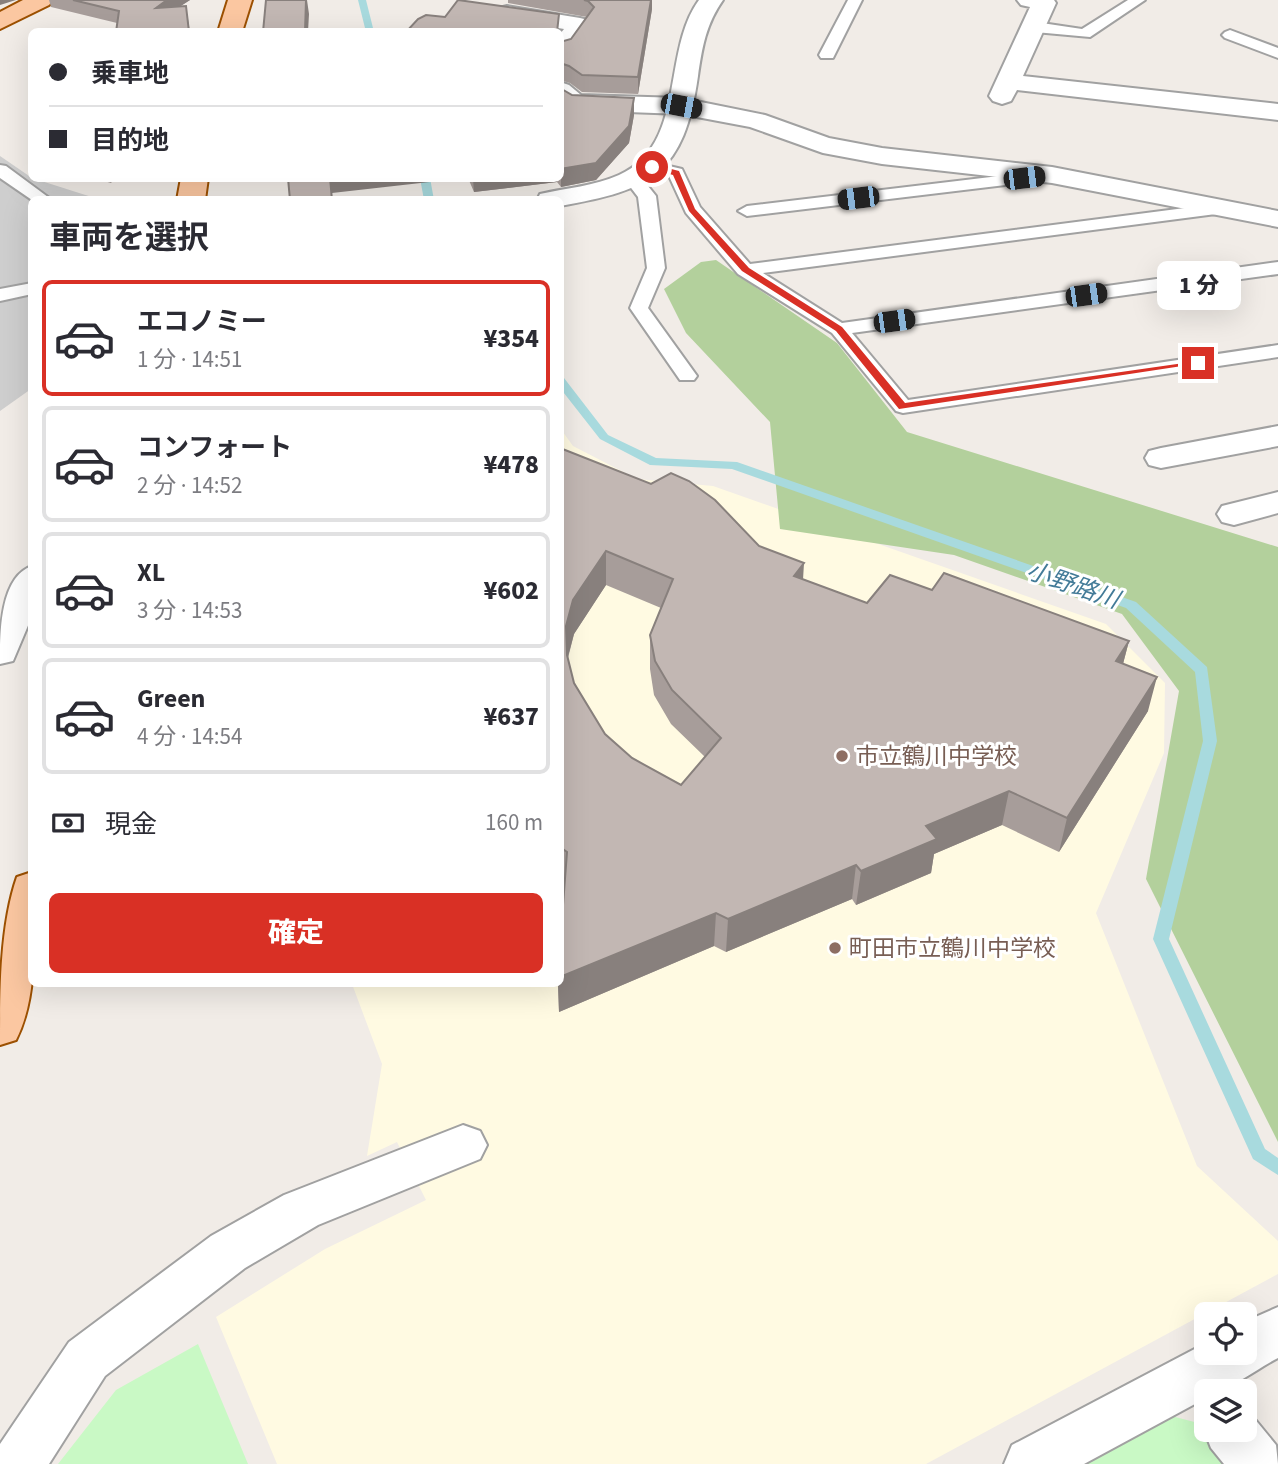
<!DOCTYPE html>
<html lang="ja">
<head>
<meta charset="utf-8">
<style>
  body { margin:0; font-family:"Source Sans 3","Noto Sans JP",sans-serif; background:#f2f2f3; color:#2b2b33; height:100vh; display:flex; flex-direction:column; font-size:26px; white-space:nowrap }
  * { box-sizing:border-box; margin:0 }
  p { font-size:23px; color:#7c7c81 }
  .icon { flex:none; width:38px; height:38px; fill:none; stroke:currentColor; stroke-width:2; stroke-linecap:round; stroke-linejoin:round }
  .map { position:relative; flex:1; overflow:hidden }
  .sheet { position:absolute; left:28px; top:196px; width:536px; height:791px; display:flex; flex-direction:column; background:#fff; border-radius:10px; box-shadow:0 7px 28px #0002 }
  .sheet>* { flex:none }
  .guide { position:absolute; left:28px; top:28px; width:536px; height:154px; border-radius:10px; box-shadow:0 7px 28px #0002; display:grid; align-content:center; height:154px; padding:0 21px; background:#fff }
  .fabs { position:absolute; left:1194px; top:1302px; display:grid; gap:14px }
  .fabs a { display:grid; place-items:center; width:63px; height:63px; border-radius:10px; background:#fff; box-shadow:0 7px 28px #0002; font-size:35px }
  .end { position:absolute; width:32px; height:32px; margin:-16px; border:9px solid #d93025; background:#fff; box-shadow:0 0 0 4px #fff }
  .from { border-radius:50% }
  .bubble { position:absolute; height:49px; border-radius:10px; background:#fff; box-shadow:0 7px 28px #0002; font-size:23px; font-weight:800; line-height:49px; text-align:center }
  .car { position:absolute; width:21px; height:42px; margin:-21px -10px; border-radius:9px; box-shadow:0 0 5px 2px #0007; background:linear-gradient(#222 24%,#8ab4d8 0 40%,#222 0 76%,#8ab4d8 0 86%,#222 0) }
  .guide b { display:flex; align-items:center; gap:24px; height:66px; font-size:26px }
  .guide b+b { border-top:2px solid #e1e1e2 }
  .guide i { width:18px; height:18px; background:#2b2b33 }
  ul { padding:0; list-style:none }
  li { display:flex; align-items:center; gap:21px; height:116px; margin:0 14px 10px; padding:0 7px; border:4px solid #e1e1e2; border-radius:10px }
  li div { flex:1 }
  li b { display:block; font-size:26px }
  li em { font-style:normal; font-weight:800 }
  li.current { border-color:#d93025 }
  li>.icon { width:63px; height:63px; stroke-width:1.5 }
  h2 { padding:0 21px; font-size:32px; line-height:84px }
  .pay { display:flex; align-items:center; gap:18px; height:77px; padding:0 21px; font-size:26px }
  .pay p { margin-inline-start:auto }
  .action { display:flex; gap:14px; margin-top:auto; padding:14px 21px }
  .action a { flex:1; height:80px; border-radius:10px; background:#d93025; color:#fff; font-size:28px; font-weight:800; line-height:80px; text-align:center }
  .map>svg:first-child { display:block }
  .education { fill:#fffae2 }
  .religious { fill:#cecece }
  .forest { fill:#b3d09c }
  .park { fill:#c9f9c5 }
  .lines { fill:none; stroke-linecap:round; stroke-linejoin:round }
  .stream { fill:#a8dade; fill-rule:evenodd }
  .service-casing { stroke:#a1a1a1; stroke-width:4 }
  .minor-casing { stroke:#a1a1a1; stroke-width:4 }
  .tertiary-casing { stroke:#a1a1a1; stroke-width:4 }
  .primary-casing { stroke:#9c5001; stroke-width:4 }
  .service { fill:#fff; fill-rule:evenodd }
  .minor { fill:#fff; fill-rule:evenodd }
  .tertiary { fill:#fff; fill-rule:evenodd }
  .primary { fill:#fbc7a1; fill-rule:evenodd }
  .wall { fill:#a79d9a; fill-rule:evenodd }
  .shaded-wall { fill:#88807d }
  .building { fill:#c2b7b3; stroke:#88807d; stroke-width:2; fill-rule:evenodd }
  .route { fill:#d93025 }
  .education-dot { fill:#8d6e63; stroke:#fff; stroke-width:2.5 }
  .labels { text-anchor:middle; stroke-width:6; stroke-linejoin:round; paint-order:stroke }
  .education-label { font-size:23px; fill:#785e54; stroke:#fff; text-anchor:start }
  .water-label { font-size:24px; font-style:italic; fill:#437b98; stroke:#fff }
</style>
</head>
<body>
<div class="map">
<svg width="1278" height="1464" viewBox="0 0 1278 1464">
  <rect width="100%" height="100%" fill="#f1ece7"/>
  <path class="education" d="M560,428L573,446L637,479L713,486L1106,624L1165,683L1164,753L1096,913L1197,1166L1278,1241V1274L926,1464H277L216,1317L325,1249L426,1200L397,1142L367,1156L382,1064L352,984H560Z"/>
  <path class="religious" d="M0,156L32,178L98,199L32,200L31,389L0,411Z"/>
  <path class="forest" d="M716,260L837,343L907,432L1278,547V1142L1146,879L1179,691L1122,614L954,555L780,529L770,422L686,333L664,289L701,262Z"/>
  <path class="park" d="M198,1344L248,1464H58L116,1390Z
    M1156,1412L1206,1425V1430H1209L1235,1464H1059Z"/>
  <g class="lines">
    <path class="stream" d="M358,0H366L374,32H366Z
      M420,178H430L434,200H424Z
      M560,377L564,378L608,435L656,458L737,462L1136,602L1207,667L1217,741L1169,939L1265,1149L1278,1158V1175L1253,1159L1153,939L1203,741L1195,672L1126,608L732,469L650,465L600,439L560,388Z"/>
    <defs>
      <path id="service" d="M848,0H862L833,58H821L819,55Z
        M1128,0H1145L1090,37L1035,32L1027,27L1035,22L1082,29Z
        M1230,30L1278,48V58L1225,38L1222,35L1225,32Z
        M652,162L682,169L700,207L750,264L1216,204L1225,209L1216,214L763,273L842,323L1278,262V274L852,333L908,400L1278,345V357L903,413L896,411L832,333L738,274L686,213L669,176L646,171L643,167L646,163Z
        M0,165L6,166L52,200H32L0,178Z
        M1049,170L1055,171L1058,175L1055,179L747,216L738,211L747,206Z
        M634,175L640,176L656,196L665,268L648,308L697,376L694,380H680L630,308L647,268L638,197L625,180Z
        M32,283V294L0,301V289Z"/>
      <path id="minor" d="M1017,0H1054L1056,3L1023,76L1278,104V120L1017,90L1011,101L1002,104L993,101L989,96L1030,7L1021,5Z
        M507,6L580,18L588,20L592,25L569,54L560,56V34L564,29L499,18L495,13L499,8Z
        M560,82L569,85L581,95L681,98L765,115L829,138L882,148L1052,167L1278,211V227L1052,183L882,164L823,153L750,127L681,114L574,110L560,103Z
        M1278,426V446L1161,468L1149,465L1145,458L1149,451L1161,448Z
        M1278,492V513L1234,525L1222,522L1217,514L1222,506Z
        M32,566V616L13,661L0,664C0,632 0,577 32,566Z
        M463,1125L480,1131L487,1145L480,1159L318,1225L245,1268L105,1376L49,1464H0V1444L69,1342L211,1236L284,1195Z
        M1278,1307V1358C1256,1369 1231,1391 1206,1391V1398L1084,1464H1004L1012,1445L1206,1343V1353H1244V1322Z
        M1244,1410L1249,1412L1276,1445L1278,1464H1224L1211,1448L1204,1430L1206,1425V1430H1244Z"/>
      <path id="tertiary" d="M699,0H723C706,24 702,48 698,76C684,174 652,190 560,206V200H537L540,194C567,188 594,186 619,175C687,145 661,52 699,0Z"/>
      <path id="primary" d="M23,0H53L49,5L0,29V12Z
        M228,0H252L242,32H218Z
        M181,178H208L205,200H177Z
        M32,872C32,927 41,990 16,1040L0,1045C0,991 0,926 17,877Z"/>
    </defs>
    <use href="#service" class="service-casing"/>
    <use href="#minor" class="minor-casing"/>
    <use href="#tertiary" class="tertiary-casing"/>
    <use href="#primary" class="primary-casing"/>
    <use href="#service" class="service"/>
    <use href="#minor" class="minor"/>
    <use href="#tertiary" class="tertiary"/>
    <use href="#primary" class="primary"/>
  </g>
  <path class="wall" d="M49,0H190L179,7L188,19L190,32H116L117,23L51,7Z
    M508,0H652V9L638,94L582,92L570,83L560,80V42L571,39L587,17L508,3Z
    M560,88L572,95L634,98V115L629,143L596,180L561,187L557,182L474,192L468,178H560Z
    M94,178H115L111,183Z
    M560,448L759,546L803,579L867,603L932,590L1129,641L1123,664L1148,711L1059,852L1002,825L934,854L931,873L856,905L852,899L726,952L714,946L559,1012L558,984H560L565,883L560,879ZM606,585L661,608L650,635V669L654,695L671,724L705,757L681,785L632,758L605,734L574,683L568,658L574,634Z"/>
  <path class="shaded-wall" d="M0,0H16L0,5Z
    M167,0H190L158,21L156,8Z
    M306,0H307L309,14L308,32H305Z
    M651,0H652V9L638,94V77Z
    M634,98V115L629,143L596,180L561,187V170Z
    M330,178H465L332,193V200Z
    M473,178H556L557,182L474,192Z
    M606,551V585L574,634L567,660L566,626L573,600Z
    M804,563L802,597L794,576Z
    M1129,641L1120,675L1116,661Z
    M1157,677L1148,711L1059,852L1067,818Z
    M1009,791L1002,825L934,854L931,873L856,905L861,871L926,826Z
    M856,865L852,899L726,952L728,919Z
    M716,913L714,946L559,1012L558,984H560V977Z"/>
  <path class="building" d="M73,0H167L156,8L186,6L189,32H116L119,11Z
    M266,0H306L305,32H263Z
    M458,0L559,14L557,32H406L418,19L426,15L445,17Z
    M584,0H651L638,77L582,75L569,66L560,63V42L571,39L594,7L588,1Z
    M560,88L572,95L634,98L629,126L596,163L560,169Z
    M288,178H330L332,200H290Z
    M560,448L651,484L671,473L689,481L715,500L759,546L804,563L794,576L867,603L890,575L932,590L944,573L1129,641L1116,661L1157,677L1067,818L1009,791L926,826L937,839L861,871L856,865L728,919L716,913L560,977V945L567,852L560,847ZM606,551L673,579L650,635L655,661L672,690L721,738L681,785L632,758L605,734L574,683L567,655L566,626L573,600Z"/>
  <path class="route" d="M652,164L679,171L695,209L749,268L842,327L905,403L1198,361L1202,363L899,409L836,331L742,271L689,211L673,175L649,168Z"/>
  <g class="education-dot">
    <circle cx="842" cy="756" r="7"/>
    <circle cx="835" cy="948" r="7"/>
  </g>
  <g class="labels">
    <g class="education-label">
      <text x="856" y="764">市立鶴川中学校</text>
      <text x="849" y="956">町田市立鶴川中学校</text>
    </g>
    <g class="water-label">
      <text transform="translate(1073 585) rotate(19)" y="8">小野路川</text>
    </g>
  </g>
</svg>
<div class="fabs">
<a><svg class="icon" aria-label="locate" viewBox="0 0 24 24"><circle cx="12" cy="12" r="6"/><path d="M12 2v4M12 18v4M2 12h4M18 12h4"/></svg></a>
<a><svg class="icon" aria-label="layers" viewBox="0 0 24 24"><path d="M12 4l9 5-9 5-9-5zM3 14l9 5 9-5"/></svg></a>
</div>
<i class="end from" style="left:652px;top:167px"></i>
<i class="end" style="left:1198px;top:363px"></i>
<div class="bubble" style="left:1157px;top:261px;width:84px">1 分</div>
<i class="car" style="left:681px;top:106px;rotate:101deg"></i>
<i class="car" style="left:1024px;top:178px;rotate:83deg"></i>
<i class="car" style="left:858px;top:198px;rotate:263deg"></i>
<i class="car" style="left:1086px;top:295px;rotate:82deg"></i>
<i class="car" style="left:894px;top:321px;rotate:82deg"></i>
<div class="guide">
<b><i class="from"></i>乗車地</b>
<b><i></i>目的地</b>
</div>
<section class="sheet">
<h2>車両を選択</h2>
<ul>
<li class="current"><svg class="icon" aria-label="car" viewBox="0 0 24 24"><path d="M5 17H2v-5l4-1 3-4h7l3 4 3 1v5h-3M9 17h6M6 11h13"/><circle cx="7" cy="17" r="2"/><circle cx="17" cy="17" r="2"/></svg><div><b>エコノミー</b><p>1 分 · 14:51</p></div><em>¥354</em></li>
<li><svg class="icon" aria-label="car" viewBox="0 0 24 24"><path d="M5 17H2v-5l4-1 3-4h7l3 4 3 1v5h-3M9 17h6M6 11h13"/><circle cx="7" cy="17" r="2"/><circle cx="17" cy="17" r="2"/></svg><div><b>コンフォート</b><p>2 分 · 14:52</p></div><em>¥478</em></li>
<li><svg class="icon" aria-label="car" viewBox="0 0 24 24"><path d="M5 17H2v-5l4-1 3-4h7l3 4 3 1v5h-3M9 17h6M6 11h13"/><circle cx="7" cy="17" r="2"/><circle cx="17" cy="17" r="2"/></svg><div><b>XL</b><p>3 分 · 14:53</p></div><em>¥602</em></li>
<li><svg class="icon" aria-label="car" viewBox="0 0 24 24"><path d="M5 17H2v-5l4-1 3-4h7l3 4 3 1v5h-3M9 17h6M6 11h13"/><circle cx="7" cy="17" r="2"/><circle cx="17" cy="17" r="2"/></svg><div><b>Green</b><p>4 分 · 14:54</p></div><em>¥637</em></li>
</ul>
<div class="pay"><svg class="icon" aria-label="cash" viewBox="0 0 24 24"><path d="M3 7h18v10H3z"/><circle cx="12" cy="12" r="2"/></svg>現金<p>160 m</p></div>
<div class="action"><a>確定</a></div>
</section>
</div>
</body>
</html>
